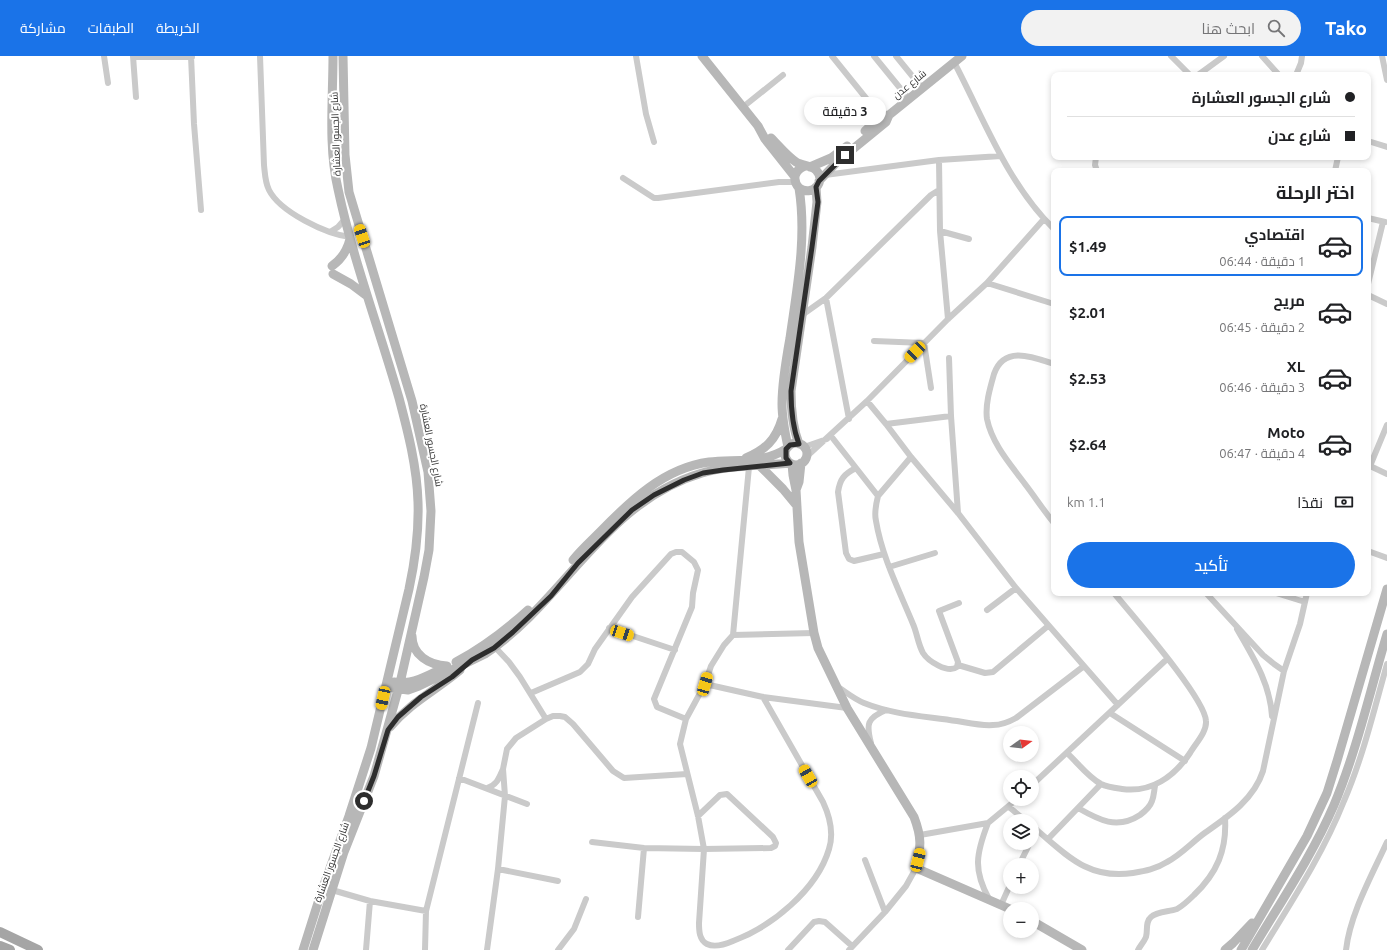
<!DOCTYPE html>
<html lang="ar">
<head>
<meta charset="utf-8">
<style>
  body { margin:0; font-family:Ubuntu,Cairo,sans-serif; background:#f2f2f2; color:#202124; direction:rtl; height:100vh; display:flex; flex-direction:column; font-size:15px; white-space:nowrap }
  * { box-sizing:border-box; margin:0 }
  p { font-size:13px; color:#757577 }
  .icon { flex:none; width:22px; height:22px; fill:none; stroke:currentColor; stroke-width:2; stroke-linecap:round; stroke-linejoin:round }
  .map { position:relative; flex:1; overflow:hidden; direction:ltr }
  .panel { position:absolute; left:1051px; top:112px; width:320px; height:428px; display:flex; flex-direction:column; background:#fff; border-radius:8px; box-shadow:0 2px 6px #0003; direction:rtl }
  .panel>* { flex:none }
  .banner { position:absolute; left:1051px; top:16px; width:320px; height:88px; border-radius:8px; box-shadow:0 2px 6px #0003; direction:rtl; display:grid; align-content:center; height:88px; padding:0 16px; background:#fff }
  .needle { width:26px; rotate:75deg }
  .tools { position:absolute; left:1003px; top:670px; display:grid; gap:8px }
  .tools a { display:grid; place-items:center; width:36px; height:36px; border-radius:50%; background:#fff; box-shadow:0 2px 6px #0003; font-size:20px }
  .end { position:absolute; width:18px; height:18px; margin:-9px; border:5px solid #2d2d2d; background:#fff; box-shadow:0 0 0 2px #fff }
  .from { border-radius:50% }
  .bubble { position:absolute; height:28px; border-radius:14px; background:#fff; box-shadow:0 2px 6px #0003; font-size:13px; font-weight:600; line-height:28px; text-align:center; direction:rtl }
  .car { position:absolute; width:12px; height:24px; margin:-12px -6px; border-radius:5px; box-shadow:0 0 3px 1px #0007; background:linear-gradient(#f5c518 24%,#345 0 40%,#f5c518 0 76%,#345 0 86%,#f5c518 0) }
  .banner b { display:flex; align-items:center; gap:14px; height:38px; font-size:15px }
  .banner b+b { border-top:1px solid #e0e0e0 }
  .banner i { width:10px; height:10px; background:#202124 }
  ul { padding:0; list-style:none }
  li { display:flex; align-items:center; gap:12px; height:60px; margin:0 8px 6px; padding:0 8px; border:2px solid transparent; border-radius:8px }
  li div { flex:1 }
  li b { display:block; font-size:15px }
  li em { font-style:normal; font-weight:600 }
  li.current { border-color:#1a73e8 }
  li>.icon { width:36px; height:36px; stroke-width:1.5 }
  h2 { padding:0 16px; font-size:18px; line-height:48px }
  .pay { display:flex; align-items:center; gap:10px; height:44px; padding:0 16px; font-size:15px }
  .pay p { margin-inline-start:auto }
  .button { display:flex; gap:8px; margin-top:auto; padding:8px 16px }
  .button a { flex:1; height:46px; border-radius:24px; background:#1a73e8; color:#fff; font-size:16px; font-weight:600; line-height:46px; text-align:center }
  header { display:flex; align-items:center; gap:24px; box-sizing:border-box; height:56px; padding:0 20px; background:#1a73e8; color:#fff }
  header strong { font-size:19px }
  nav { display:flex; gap:22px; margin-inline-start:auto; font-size:14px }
  .search { width:280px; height:36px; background:#f2f2f2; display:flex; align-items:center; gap:10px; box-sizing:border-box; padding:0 14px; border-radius:22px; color:#757577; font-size:15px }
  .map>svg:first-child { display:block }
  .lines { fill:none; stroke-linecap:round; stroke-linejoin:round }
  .street { stroke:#cacaca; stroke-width:6 }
  .secondary { stroke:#b7b7b7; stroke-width:9 }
  .primary { stroke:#a5a5a5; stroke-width:10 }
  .route { stroke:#2d2d2d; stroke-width:5 }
  .labels { text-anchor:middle; stroke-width:4; stroke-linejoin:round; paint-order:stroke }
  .street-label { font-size:10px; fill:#2d2d2d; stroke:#fff }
</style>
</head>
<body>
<header>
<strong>Tako</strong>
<div class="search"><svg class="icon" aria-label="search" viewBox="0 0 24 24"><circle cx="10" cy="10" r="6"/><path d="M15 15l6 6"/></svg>ابحث هنا</div>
<nav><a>الخريطة</a><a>الطبقات</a><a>مشاركة</a></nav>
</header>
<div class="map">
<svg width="1387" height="894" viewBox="0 0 1387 894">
  <rect width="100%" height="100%" fill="#fff"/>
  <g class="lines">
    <path class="street" d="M104,0L108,27
      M133,0L136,41
      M191,0L194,68L201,154
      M260,0L264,109C265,118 265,126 269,134C280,156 326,178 350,181
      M636,0L646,58L654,86
      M832,0L882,62
      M874,0L909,43
      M896,0L922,32
      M1171,0L1190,19
      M1262,0L1279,19
      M1382,0L1387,24
      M133,1H192
      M954,6C984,63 1007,127 1054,173
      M1198,19L1224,0
      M1296,19L1301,7L1302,0
      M743,51L783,19
      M1368,85L1387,91
      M1096,101L1095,109L1097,115
      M939,104L940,175L948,263
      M1335,115L1338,101
      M825,119L939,104L1001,100
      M623,122L654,142H658L779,126H795
      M1368,162L1385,166
      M940,175L969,183
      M330,176L338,171L345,163
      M987,227L1054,248
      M1368,228L1383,166
      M1368,239L1387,248
      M826,242L849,363
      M802,259L826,242L931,139L939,134
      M874,285L924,287L931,332
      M949,302L951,360L958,457
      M1054,308C1033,301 1004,289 994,318C990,332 985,349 987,363C992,388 1011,409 1025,428C1035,441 1044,455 1054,467
      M867,345L886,368L911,401L958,457L1016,532L1118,649
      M886,368L951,360
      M831,380L878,440C876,448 874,457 876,465C882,501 899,534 913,568C917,577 918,588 923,597C928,605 948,618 957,611L958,606L939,555L959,547
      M804,391L827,383
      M805,402L867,345L948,263L987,227L1044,163
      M1368,409L1387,418
      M1370,410L1387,369
      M856,412C844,418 840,423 838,436L846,497L849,503L854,505L884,498
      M878,440L911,401
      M1368,495L1387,502
      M889,511L935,497
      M1276,537L1305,546
      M987,554L1016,532
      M609,572L675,594
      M1237,573C1253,601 1270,627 1272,660
      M733,579L749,411
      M492,588L509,606L520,621L546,663
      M958,609L985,617L993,616L1048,570
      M1284,615L1300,568L1307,537
      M705,628L763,641L847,652
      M838,631C846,636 854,643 864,647C894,659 925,660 957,665C969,667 981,670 993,669C1002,669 1009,666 1016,662L1084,610
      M531,637L580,616L588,608L595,593L632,541L671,498L676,496H682L694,506L698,514L693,537L692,551L654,643L657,651L686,663
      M763,641L823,746C830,761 834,777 829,793C817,834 771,871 733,885C726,888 715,892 707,888C699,884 699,874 699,867L704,793L698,760L680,688L686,663L705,628L711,610L724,589L733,579L814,577
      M1110,657L1185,705
      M871,687C866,668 867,662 886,654
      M1067,697C1078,707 1088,721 1101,728C1107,731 1115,732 1122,733C1151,737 1174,721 1190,697C1195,688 1207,676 1206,665C1205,642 1132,559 1114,537
      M459,722L527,748
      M1032,729L1167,603
      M487,732C497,729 499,722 503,713
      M1009,751L1026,765
      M1078,752C1099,764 1117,774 1140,759C1144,756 1150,751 1152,745C1154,740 1154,735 1155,730
      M988,767C976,798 973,814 989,843
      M1032,770C1065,797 1086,824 1133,817C1145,815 1156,813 1167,806C1182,798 1192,786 1206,776C1229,760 1254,743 1263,715L1284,615L1274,608L1263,599L1206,537
      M920,779L988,767L1017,743
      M1032,782L1036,773
      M1048,783L1101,728
      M592,786L644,792L704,793L771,792L775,790L776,787L773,781L727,738L720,739L698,760
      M865,804L885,856
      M1019,809L1030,787
      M498,813L558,825
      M332,834L370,845L426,855
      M1001,849L1010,829
      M638,861L644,792
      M366,894L370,845
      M425,894L426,855L478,647
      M487,894L498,813L505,740L503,713L507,693L516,682L546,663L553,660H560L565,661L573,668L613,715L624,722L687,718
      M558,894L574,873L586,843
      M788,894L814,866L819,865L825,866L852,890
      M849,894L885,856L906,830L916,812
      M1138,894C1140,890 1144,886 1146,881C1148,874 1145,866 1151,861C1157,855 1169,856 1177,853C1184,849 1189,844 1194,839C1217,817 1227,794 1225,762
      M1262,894C1292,845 1323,798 1344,745C1363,701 1374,654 1387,608
      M1346,894C1350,858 1372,819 1387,786"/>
    <path class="secondary" d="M702,0L758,70L765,83L795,121
      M865,75L881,60L889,59
      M771,82C779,90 787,100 796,106C802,110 811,109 816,114C827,126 812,141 799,132C792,124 794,114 805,110
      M810,111L831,102L847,90
      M819,125L837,106L886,66L889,59L962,0
      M332,210C342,203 347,195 350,183
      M333,218L351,228L367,240
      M785 398a11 11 0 1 1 22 0a11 11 0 1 1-22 0Z
      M799,388C792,370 791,353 791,335L812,191L817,146L816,131
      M788,391C785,377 782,363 782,348C782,326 786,304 790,282C797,232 807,182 799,132
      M746,402C765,394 776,384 782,363
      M792,408L793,419L796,434L799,486L814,577L818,592L847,652L914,761C922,782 921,791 916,812L1010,853
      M760,410L783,433L797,450
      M796,434L799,426L801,407
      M573,504C581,494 591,485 600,476C630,445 664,412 709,406C734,403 763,408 786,393
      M412,580C412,599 429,609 447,610
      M456,606C482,592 506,574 528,554
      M394,626C411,629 428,620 443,612
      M393,632L408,634L419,630L485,598C565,545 604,446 702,417C730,409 761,410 790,407
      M390,671C411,646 435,635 460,614
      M1032,865L1082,894
      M303,894L322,834L349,760L371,692L409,533C415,505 419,475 418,446C417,411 408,376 399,342C379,272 353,204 338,133C328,90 333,44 333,0
      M313,894L344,796L374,720L387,674L400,627L424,521L429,494L431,455L428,416L412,345L349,136L345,99L343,0
      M1225,894L1233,887L1252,867
      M1241,894L1307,780L1327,737L1337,705L1387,533
      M1252,894C1280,847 1312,800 1334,749C1357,694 1370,635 1387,578"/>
    <path class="primary" d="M0,876L38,894
      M0,890L10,894"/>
  </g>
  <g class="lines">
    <path class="route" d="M364,745L374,720L388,674L398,661L421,641L452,621L472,604L494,592L513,576L551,540L578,507L632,454L654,439L684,424L703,417L723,414L790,407L786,402V393L790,389L799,388C792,370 791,353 791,335L812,191L818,146L816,131L819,125L845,99"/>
  </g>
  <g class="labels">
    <g class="street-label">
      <text transform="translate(909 28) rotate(-39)" y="4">شارع عدن</text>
      <text transform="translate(335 78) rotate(-92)" y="4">شارع الجسور العشارة</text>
      <text transform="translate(432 389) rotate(79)" y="4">شارع الجسور العشارة</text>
      <text transform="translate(331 806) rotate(-70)" y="4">شارع الجسور العشارة</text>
    </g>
  </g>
</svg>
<div class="tools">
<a><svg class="needle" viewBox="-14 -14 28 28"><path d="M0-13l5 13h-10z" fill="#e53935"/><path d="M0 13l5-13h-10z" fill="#757577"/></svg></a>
<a><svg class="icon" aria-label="locate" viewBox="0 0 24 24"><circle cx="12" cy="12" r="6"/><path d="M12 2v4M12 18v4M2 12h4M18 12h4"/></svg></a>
<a><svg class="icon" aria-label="layers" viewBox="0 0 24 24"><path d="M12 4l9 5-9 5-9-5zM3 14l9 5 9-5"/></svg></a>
<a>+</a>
<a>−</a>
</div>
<i class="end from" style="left:364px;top:745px"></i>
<i class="end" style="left:845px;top:99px"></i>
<div class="bubble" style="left:804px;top:41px;width:82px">3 دقيقة</div>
<i class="car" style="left:362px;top:180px;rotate:342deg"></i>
<i class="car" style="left:915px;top:296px;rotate:224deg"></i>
<i class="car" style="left:622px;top:577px;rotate:108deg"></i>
<i class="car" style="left:705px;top:628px;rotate:16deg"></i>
<i class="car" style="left:383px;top:642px;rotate:192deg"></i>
<i class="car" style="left:808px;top:720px;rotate:330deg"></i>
<i class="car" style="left:918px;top:804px;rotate:14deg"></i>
<div class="banner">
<b><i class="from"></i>شارع الجسور العشارة</b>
<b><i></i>شارع عدن</b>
</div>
<section class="panel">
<h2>اختر الرحلة</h2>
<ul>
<li class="current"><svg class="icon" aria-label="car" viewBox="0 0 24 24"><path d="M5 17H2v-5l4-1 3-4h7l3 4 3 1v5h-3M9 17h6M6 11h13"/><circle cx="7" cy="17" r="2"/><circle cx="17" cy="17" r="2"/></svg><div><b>اقتصادي</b><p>1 دقيقة · 06:44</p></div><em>$1.49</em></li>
<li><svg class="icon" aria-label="car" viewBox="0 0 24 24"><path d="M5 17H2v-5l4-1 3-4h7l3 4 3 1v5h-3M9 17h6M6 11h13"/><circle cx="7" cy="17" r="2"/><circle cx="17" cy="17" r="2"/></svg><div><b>مريح</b><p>2 دقيقة · 06:45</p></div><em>$2.01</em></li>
<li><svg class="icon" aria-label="car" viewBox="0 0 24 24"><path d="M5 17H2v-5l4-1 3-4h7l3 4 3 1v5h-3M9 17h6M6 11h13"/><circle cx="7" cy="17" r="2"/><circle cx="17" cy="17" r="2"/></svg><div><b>XL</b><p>3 دقيقة · 06:46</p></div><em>$2.53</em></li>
<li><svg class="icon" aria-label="car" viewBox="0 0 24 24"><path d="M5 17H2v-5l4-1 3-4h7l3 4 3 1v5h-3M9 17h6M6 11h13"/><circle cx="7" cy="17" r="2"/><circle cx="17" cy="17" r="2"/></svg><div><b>Moto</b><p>4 دقيقة · 06:47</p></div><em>$2.64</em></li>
</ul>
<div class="pay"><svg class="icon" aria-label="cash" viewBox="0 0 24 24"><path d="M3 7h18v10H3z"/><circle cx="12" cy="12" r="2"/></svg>نقدًا<p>1.1 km</p></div>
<div class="button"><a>تأكيد</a></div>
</section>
</div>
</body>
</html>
